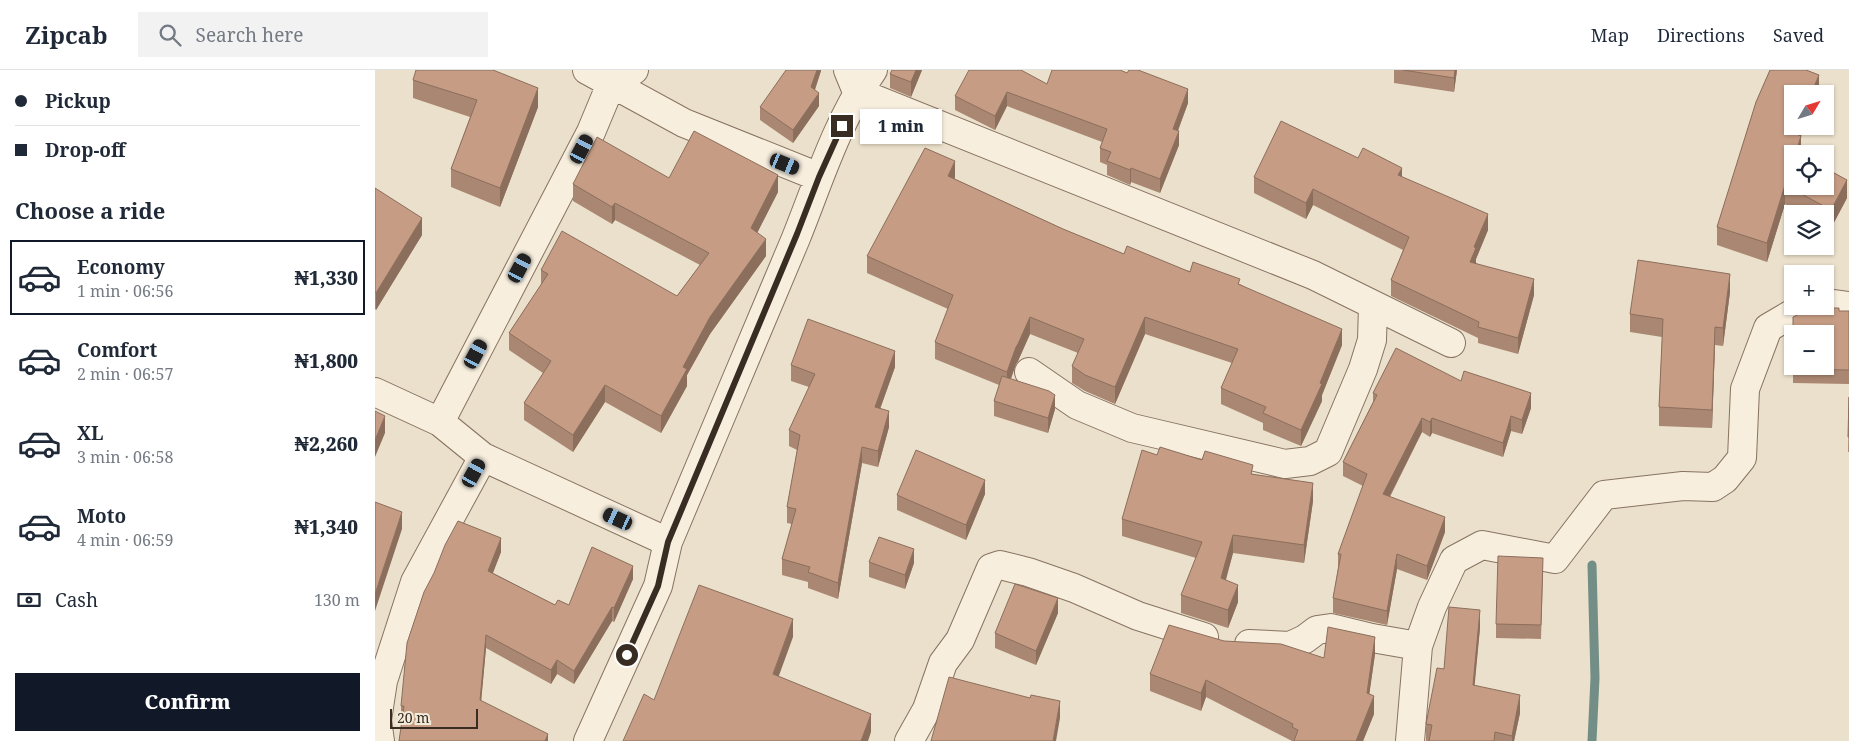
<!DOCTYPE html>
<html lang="en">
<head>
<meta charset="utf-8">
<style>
  body { margin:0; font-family:"Noto Serif",serif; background:#f2f2f3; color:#1f2937; height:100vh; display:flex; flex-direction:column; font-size:19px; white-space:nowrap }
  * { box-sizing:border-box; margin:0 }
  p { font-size:16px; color:#747a83 }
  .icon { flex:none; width:28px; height:28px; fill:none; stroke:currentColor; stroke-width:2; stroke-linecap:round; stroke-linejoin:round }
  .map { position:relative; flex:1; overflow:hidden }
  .panel { display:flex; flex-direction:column; background:#fff; width:375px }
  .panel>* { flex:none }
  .top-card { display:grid; align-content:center; height:110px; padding:0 15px; background:#fff }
  .needle { width:32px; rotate:52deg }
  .buttons { position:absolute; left:1409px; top:15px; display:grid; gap:10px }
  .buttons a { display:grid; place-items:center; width:50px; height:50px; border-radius:0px; background:#fff; box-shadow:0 1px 4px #0004; font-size:25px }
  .scale { position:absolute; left:15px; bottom:12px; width:88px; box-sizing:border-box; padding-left:5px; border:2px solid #392c22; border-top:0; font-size:14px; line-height:18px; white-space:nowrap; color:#392c22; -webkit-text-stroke:4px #f3ebda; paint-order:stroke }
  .end { position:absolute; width:22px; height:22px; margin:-11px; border:6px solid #392c22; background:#fff; box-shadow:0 0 0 2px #fff }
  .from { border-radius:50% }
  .bubble { position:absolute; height:35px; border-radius:0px; background:#fff; box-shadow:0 1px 4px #0004; font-size:16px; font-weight:800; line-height:35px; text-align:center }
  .car { position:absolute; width:15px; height:30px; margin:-15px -8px; border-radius:6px; box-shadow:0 0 4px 1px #0007; background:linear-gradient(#222 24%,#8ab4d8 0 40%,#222 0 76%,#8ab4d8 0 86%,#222 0) }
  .top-card b { display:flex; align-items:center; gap:18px; height:48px; font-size:19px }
  .top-card b+b { border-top:1px solid #e0e1e3 }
  .top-card i { width:12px; height:12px; background:#1f2937 }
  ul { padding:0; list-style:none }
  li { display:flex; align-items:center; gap:15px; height:75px; margin:0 10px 8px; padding:0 5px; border:2px solid transparent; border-radius:0px }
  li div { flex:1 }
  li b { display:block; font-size:19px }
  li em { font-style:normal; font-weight:800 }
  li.current { border-color:#111827 }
  li>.icon { width:45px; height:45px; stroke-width:1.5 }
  h2 { padding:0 15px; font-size:22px; line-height:60px }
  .pay { display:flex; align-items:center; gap:12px; height:55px; padding:0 15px; font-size:19px }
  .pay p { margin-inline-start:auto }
  .button { display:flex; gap:10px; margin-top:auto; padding:10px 15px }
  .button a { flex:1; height:58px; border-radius:0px; background:#111827; color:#fff; font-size:20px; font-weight:800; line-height:58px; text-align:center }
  header { display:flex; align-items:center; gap:30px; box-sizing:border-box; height:70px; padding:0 25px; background:#fff; border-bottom:1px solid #e0e1e3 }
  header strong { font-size:24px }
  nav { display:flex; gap:28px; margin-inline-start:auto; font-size:18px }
  .search { width:350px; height:45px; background:#f2f2f3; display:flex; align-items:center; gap:12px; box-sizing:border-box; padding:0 18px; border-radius:0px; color:#747a83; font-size:19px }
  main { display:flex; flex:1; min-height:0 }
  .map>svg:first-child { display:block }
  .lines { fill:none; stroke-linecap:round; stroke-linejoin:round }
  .stream { stroke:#728e86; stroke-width:9 }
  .minor-casing { stroke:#877360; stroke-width:30 }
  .minor { stroke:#f7eede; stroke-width:28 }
  .wall { fill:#aa8772 }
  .shaded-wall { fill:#8b6e5c }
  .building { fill:#c69d84; stroke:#8b6e5c }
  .route { stroke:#392c22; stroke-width:6 }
</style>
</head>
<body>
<header>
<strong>Zipcab</strong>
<div class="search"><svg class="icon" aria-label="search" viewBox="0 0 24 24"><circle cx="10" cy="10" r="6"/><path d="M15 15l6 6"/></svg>Search here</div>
<nav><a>Map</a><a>Directions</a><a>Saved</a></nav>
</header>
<main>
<section class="panel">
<div class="top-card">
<b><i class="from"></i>Pickup</b>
<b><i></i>Drop-off</b>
</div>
<h2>Choose a ride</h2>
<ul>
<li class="current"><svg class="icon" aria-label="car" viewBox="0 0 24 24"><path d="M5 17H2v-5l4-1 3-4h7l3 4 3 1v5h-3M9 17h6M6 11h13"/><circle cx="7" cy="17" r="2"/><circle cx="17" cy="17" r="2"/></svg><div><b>Economy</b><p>1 min · 06:56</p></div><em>₦1,330</em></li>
<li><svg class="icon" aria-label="car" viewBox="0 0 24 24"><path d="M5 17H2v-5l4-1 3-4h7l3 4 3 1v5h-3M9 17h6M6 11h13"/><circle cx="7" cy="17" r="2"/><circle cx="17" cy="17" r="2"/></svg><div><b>Comfort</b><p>2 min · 06:57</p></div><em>₦1,800</em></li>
<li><svg class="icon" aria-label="car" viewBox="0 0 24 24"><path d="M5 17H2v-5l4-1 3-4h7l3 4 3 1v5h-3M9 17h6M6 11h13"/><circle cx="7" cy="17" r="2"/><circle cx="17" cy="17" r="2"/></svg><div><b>XL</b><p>3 min · 06:58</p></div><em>₦2,260</em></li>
<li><svg class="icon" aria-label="car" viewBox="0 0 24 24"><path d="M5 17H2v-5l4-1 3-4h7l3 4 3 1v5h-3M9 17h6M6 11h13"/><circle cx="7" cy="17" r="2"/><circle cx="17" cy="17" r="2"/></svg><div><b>Moto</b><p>4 min · 06:59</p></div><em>₦1,340</em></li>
</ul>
<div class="pay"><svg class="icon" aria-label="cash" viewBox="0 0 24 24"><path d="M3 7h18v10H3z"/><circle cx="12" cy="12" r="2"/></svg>Cash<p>130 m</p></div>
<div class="button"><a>Confirm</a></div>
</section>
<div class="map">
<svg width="1474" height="671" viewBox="0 0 1474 671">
  <rect width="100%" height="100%" fill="#ebe0cb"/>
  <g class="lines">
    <path class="stream" d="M1217,671L1220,608L1217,495"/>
    <defs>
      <path id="minor" d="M212,0L309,53L444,107
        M473,0L482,22L938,205L1076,273
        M1450,233L1474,236
        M654,302L702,335L757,358L910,394L935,391L953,382L988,299L997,270L998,236
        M0,322L65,352L108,387L293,472
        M65,352L216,62L236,14L259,0
        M874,574L915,576L930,569L942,560L956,558L997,568L1043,576
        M5,671L2,650L8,611L40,512L108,387
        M213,671L283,516L293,472C336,371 378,269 421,168C444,111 462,51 498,0
        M534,671L552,639L568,593L585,570L616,498L625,495L653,502L699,518L763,546L829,567
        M1035,671L1043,576L1057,537L1079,490L1107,475L1180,489L1229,425L1308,416L1338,417L1350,409L1367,388L1370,319L1393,258L1415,245L1434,236"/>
    </defs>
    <use href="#minor" class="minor-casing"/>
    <use href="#minor" class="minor"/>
  </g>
  <path class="wall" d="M446,0L440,20L444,36L418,73L385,50V37Z
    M547,0L536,27L515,18V4Z
    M1019,0H1082L1079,22L1019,13Z
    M1395,0H1431L1444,5V24H1418V56H1430L1426,66V84H1418V116H1450V98L1472,110V128L1456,158L1450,155V144H1429L1410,134L1392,192L1342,175V157L1381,32Z
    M38,10L163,37L125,137L76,117V99L95,47L38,28Z
    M672,14L813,33L803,61L804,75L785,123L756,112L755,115L732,105V95L725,92V78L727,72L632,36L620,60L580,40V26Z
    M983,88L1027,107L1113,160L1101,189V193L1159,225L1143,284L1103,273V268L1016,226V210L1028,180L938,135L931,149L879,123V107Z
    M580,107V109L688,159L749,184L865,214L967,275L947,325V331L926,376L888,360V353L846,334V318L857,293L770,264L740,334L710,321L697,313V296L703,283L655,264L643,291L641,294L636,309L680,339L673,363L619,346V331L624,315L560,289V272L573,239L492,203V186Z
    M294,108L403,122L382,163L391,186L335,264L312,305V316L286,363L230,332L198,382L149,350V333L168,303L134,280V263L166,215V200L302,226L325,195L240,150L237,154L198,131V114Z
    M0,118L47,165L1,240L0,239Z
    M1355,222L1348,276L1340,275L1337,358L1284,356V337L1287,267L1255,262V244Z
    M1464,241H1474V314L1418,313V296Z
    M416,295L520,297L505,339L514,357L503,397L487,393L463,529L433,518V512L407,505V489L417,454L412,453V437L422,380L414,376V360L434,317L416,311Z
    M1086,311L1156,338L1147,364L1136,361L1128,387L1057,363L1055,367L1047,362L1015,427L1070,462L1052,510L1022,499L1012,555L958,543V528L963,498V484L988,416L968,406V392L998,332V323Z
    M1474,327V382H1473Z
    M782,385L827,390L878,404L938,431L929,493L858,483L851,510L863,532L853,558L806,543V525L821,488L747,466V449Z
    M610,424L591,470L522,440V425Z
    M126,482L118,503L180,535H194L258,509L239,552L237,551L199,614L182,604L176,614L111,578L106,631L173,671L26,650V636L59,503Z
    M494,492L539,493L530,519L494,507Z
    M1168,503L1166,569L1121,568V554Z
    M683,543L661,595L620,578V563Z
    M1105,558L1099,616L1145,643L1139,671H1051V654L1069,599Z
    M849,571L949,588L1000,584L994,624L999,644L988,671H917L831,627L826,641L775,621V604Z"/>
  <path class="shaded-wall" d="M442,0H446V1L436,31V17Z
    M541,0H547L536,27V12Z
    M1080,0H1082L1079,22V8Z
    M1444,5V24H1436Z
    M163,18V37L125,137V118Z
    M813,19V33L798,73V59Z
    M632,22V36L620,60V46Z
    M444,23V36L418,73V60Z
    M1422,56H1430L1426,66V84H1421L1419,63Z
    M804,61V75L785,123V109Z
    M580,91V107L573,123V106Z
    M756,98V112L755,115V100Z
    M1027,98V114L1023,105Z
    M403,105V122L376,175V158Z
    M1472,110V128L1456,158V140Z
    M1410,115V134L1392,192V173Z
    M938,119V135L931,149V133Z
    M240,133V150L237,154V137Z
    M1113,144V160L1101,189V194L1095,192L1099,177Z
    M47,148V165L1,240V223Z
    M391,169V186L335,264L312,305V316L286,363V346L308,297L335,247Z
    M1355,204V222L1348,276V258Z
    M1159,209V225L1143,284V268Z
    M655,247V264L643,291L641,294L632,319V302L641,277Z
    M770,247V264L740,334V317Z
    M1340,257V275L1337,358V340Z
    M967,259V275L947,325V331L926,376V360Z
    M520,281V297L500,353V337Z
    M230,315V332L198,382V365Z
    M1156,323V338L1147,364V350Z
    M680,325V339L673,363V348Z
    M514,341V357L503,397V381Z
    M10,346V363L0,387V370Z
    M1136,346V361L1128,387V373Z
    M1047,348V362L1008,439V424Z
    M1057,348V363L1055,367V352Z
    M487,377V393L463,529V513Z
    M610,410V424L591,470V455Z
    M938,413V431L929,493V475Z
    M27,442V459L0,541V524Z
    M1070,447V462L1052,510V496Z
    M858,465V483L846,526V508Z
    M126,468V482L113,515V501Z
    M539,479V493L530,519V505Z
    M1022,484V499L1012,555V541Z
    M258,496V509L239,552V538Z
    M863,515V532L853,558V540Z
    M683,528V543L661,595V581Z
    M237,537V551L199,614V601Z
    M1105,540V558L1098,633V615Z
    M418,549V567L398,622V604Z
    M111,565V578L105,644V630Z
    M1000,567V584L992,641V623Z
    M182,590V604L176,614V600Z
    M831,610V627L826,641V623Z
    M1145,625V643L1139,671H1137V666Z
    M999,626V644L988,671H981Z
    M685,631V648L681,671H678Z
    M496,644V662L493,671H486Z
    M173,664V671H170Z"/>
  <path class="building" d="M41,0H118L163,18L125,118L76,99L102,30L38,10Z
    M411,0H442L436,17L444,23L418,60L385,37Z
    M517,0H541L536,12L515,4Z
    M594,0H646L672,14L677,0H745L752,3L754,0H763L813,19L798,59L804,61L785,109L756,98L755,100L732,91L736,82L725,78L732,59L632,22L620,46L580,26Z
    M1028,0H1080L1079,8Z
    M1395,0H1431L1444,5L1436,24H1418V56H1422L1419,63L1426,66L1421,82L1424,84H1418V116H1450V98L1472,110L1456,140L1410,115L1392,173L1342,157L1381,32Z
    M906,51L983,88L988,78L1027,98L1023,105L1113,144L1099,177L1101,178L1095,192L1159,209L1143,268L1103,257L1104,252L1016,210L1034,167L938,119L931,133L879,107Z
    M319,61L403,105L376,158L391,169L335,247L308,297L312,299L286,346L230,315L198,365L149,333L176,291L134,263L173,204L166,200L187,161L302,226L334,183L240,133L237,137L198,114L222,67L294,108Z
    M550,78L580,91L573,106L688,159L749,184L752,176L815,202L818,192L865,209L863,214L967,259L945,313L947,314L926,360L888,343L891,337L846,318L863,279L770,247L740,317L710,305L697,296L709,269L655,247L643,274L641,277L632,302L560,272L578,225L492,186Z
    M0,118L47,148L1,223L0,222Z
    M1263,190L1355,204L1348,258L1340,257L1337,340L1284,337L1288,249L1255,244Z
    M1436,238H1464V241H1474V300L1418,299V296H1450V264H1418V247Z
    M433,249L520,281L500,337L514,341L503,381L487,377L463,513L433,502L435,497L407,489L421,439L412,437L425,365L414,360L440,304L416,295Z
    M1021,278L1086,311L1089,301L1156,323L1147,350L1136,346L1128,373L1057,348L1055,352L1047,348L1008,424L1070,447L1052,496L1022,484L1012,541L958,528L966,484H963L992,404L968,392L1002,325L998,323Z
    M627,306L674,321L680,325L673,348L619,331Z
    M1474,327V367H1473Z
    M0,341L10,346L0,370Z
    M785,377L827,390L830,381L878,395L876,404L938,413L929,475L858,465L846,508L863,515L853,540L806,525L827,472L747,449L767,380L782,385Z
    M541,380L610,410L591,455L522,425Z
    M0,432L27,442L0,524Z
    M83,451L126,468L113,501L180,535L183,530L194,535L217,477L258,496L239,538L237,537L199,601L182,590L176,600L111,565L105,630L173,664L170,671H24L29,636H26L32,573L49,522L59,503L70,475Z
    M504,467L539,479L530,505L494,492Z
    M1123,486L1168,488L1166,555L1121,554Z
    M640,514L683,528L661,581L620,563Z
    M324,515L418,549L398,604L496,644L486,671H248L269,624L279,630Z
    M1074,537L1105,540L1098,615L1145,625L1137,666L1120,662L1119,671H1054L1057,655L1051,654L1062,598L1069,599Z
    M794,555L849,571L906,574L949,588L953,557L1000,567L992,623L999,626L981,671H919L923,660L917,657L918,654L831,610L826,623L775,604Z
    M574,607L655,628L656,625L685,631L678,671H556Z"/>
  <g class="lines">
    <path class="route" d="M252,585L283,516L293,472L422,164L444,107L467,56"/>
  </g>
</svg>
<div class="buttons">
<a><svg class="needle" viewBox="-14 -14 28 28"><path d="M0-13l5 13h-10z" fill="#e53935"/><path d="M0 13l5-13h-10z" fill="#747a83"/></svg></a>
<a><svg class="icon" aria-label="locate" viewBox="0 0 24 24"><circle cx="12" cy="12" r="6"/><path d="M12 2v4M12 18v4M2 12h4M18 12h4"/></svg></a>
<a><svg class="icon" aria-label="layers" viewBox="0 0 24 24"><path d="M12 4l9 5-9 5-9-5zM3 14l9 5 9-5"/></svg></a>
<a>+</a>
<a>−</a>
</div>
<div class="scale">20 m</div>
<i class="end from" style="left:252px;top:585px"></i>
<i class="end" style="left:467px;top:56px"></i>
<div class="bubble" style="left:485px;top:39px;width:82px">1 min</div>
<i class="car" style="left:207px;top:79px;rotate:28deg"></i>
<i class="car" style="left:410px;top:94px;rotate:112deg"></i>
<i class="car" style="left:145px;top:198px;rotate:28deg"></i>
<i class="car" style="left:101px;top:284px;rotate:28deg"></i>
<i class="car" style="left:99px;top:403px;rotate:29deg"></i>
<i class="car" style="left:243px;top:449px;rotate:295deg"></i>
</div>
</main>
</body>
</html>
